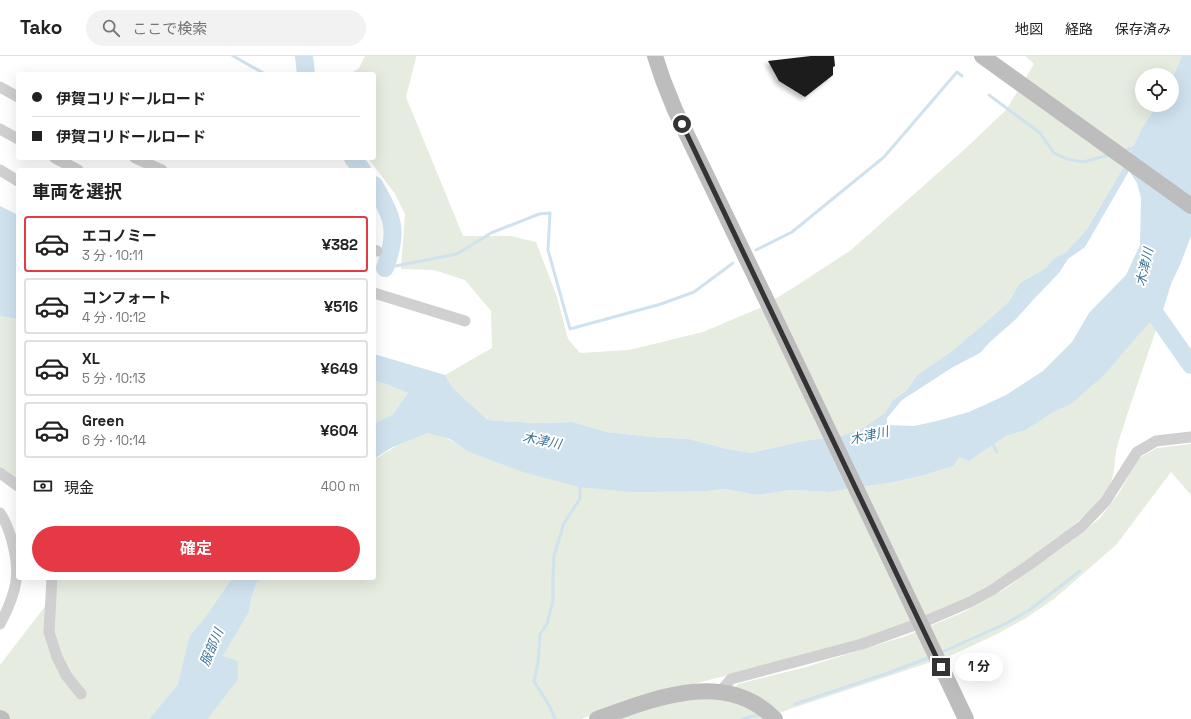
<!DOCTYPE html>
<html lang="ja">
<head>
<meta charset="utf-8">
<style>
  body { margin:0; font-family:"Space Grotesk","Noto Sans JP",sans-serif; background:#f2f2f2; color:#222; height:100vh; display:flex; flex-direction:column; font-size:15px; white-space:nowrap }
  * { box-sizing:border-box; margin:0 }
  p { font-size:13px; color:#767676 }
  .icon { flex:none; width:22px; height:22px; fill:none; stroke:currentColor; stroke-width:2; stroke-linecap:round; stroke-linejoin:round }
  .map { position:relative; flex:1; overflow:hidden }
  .drawer { position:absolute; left:16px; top:112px; width:360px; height:412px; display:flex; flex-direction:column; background:#fff; border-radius:4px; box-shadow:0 4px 16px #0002 }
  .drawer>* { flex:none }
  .hud { position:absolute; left:16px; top:16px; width:360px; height:88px; border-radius:4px; box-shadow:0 4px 16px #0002; display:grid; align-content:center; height:88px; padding:0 16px; background:#fff }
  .fabs { position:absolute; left:1135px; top:12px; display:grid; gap:8px }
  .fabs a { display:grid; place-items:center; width:44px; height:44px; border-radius:50%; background:#fff; box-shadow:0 4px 16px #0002; font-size:20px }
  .end { position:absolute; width:18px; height:18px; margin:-9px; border:5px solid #333; background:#fff; box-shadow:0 0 0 2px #fff }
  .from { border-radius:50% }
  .bubble { position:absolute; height:28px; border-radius:14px; background:#fff; box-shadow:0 4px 16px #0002; font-size:13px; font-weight:700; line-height:28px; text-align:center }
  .hud b { display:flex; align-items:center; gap:14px; height:38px; font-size:15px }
  .hud b+b { border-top:1px solid #e0e0e0 }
  .hud i { width:10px; height:10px; background:#222 }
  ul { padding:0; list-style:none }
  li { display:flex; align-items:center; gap:12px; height:56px; margin:0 8px 6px; padding:0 8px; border:2px solid #e0e0e0; border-radius:4px }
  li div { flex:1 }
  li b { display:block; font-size:15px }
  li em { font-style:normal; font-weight:700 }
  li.current { border-color:#e63946 }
  li>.icon { width:36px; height:36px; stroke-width:1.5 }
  h2 { padding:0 16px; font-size:18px; line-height:48px }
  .pay { display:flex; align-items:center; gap:10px; height:44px; padding:0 16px; font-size:15px }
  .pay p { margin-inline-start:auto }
  .cta { display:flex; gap:8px; margin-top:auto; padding:8px 16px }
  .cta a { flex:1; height:46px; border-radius:24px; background:#e63946; color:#fff; font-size:16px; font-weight:700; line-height:46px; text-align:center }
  header { display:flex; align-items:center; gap:24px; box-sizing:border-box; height:56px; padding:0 20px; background:#fff; border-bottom:1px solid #e0e0e0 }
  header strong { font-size:19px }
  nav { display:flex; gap:22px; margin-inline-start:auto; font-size:14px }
  .search { width:280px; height:36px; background:#f2f2f2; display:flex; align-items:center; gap:10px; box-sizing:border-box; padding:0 14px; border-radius:22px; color:#767676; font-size:15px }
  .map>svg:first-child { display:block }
  .green { fill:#e6ecdf }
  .water { fill:#cfe2ee; fill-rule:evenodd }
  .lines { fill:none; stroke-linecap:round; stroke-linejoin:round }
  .stream { stroke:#cfe2ee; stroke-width:3 }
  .river { stroke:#cfe2ee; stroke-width:18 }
  .building { fill:#1a1a1a; filter:url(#shadow) }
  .street { stroke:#d0d0d0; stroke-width:11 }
  .secondary { stroke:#bdbdbd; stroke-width:16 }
  .secondary-bridge { stroke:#bdbdbd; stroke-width:16 }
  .route { stroke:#333; stroke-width:5 }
  .labels { text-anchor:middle; stroke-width:4; stroke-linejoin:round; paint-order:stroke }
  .water-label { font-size:13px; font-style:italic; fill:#3f7597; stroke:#fff }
</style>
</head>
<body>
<header>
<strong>Tako</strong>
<div class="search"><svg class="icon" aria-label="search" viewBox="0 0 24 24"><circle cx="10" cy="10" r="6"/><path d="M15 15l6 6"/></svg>ここで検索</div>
<nav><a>地図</a><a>経路</a><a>保存済み</a></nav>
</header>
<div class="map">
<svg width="1191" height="663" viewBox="0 0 1191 663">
  <defs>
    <filter id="shadow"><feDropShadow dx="-3" dy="3" stdDeviation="2" flood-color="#0004"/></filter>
  </defs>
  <rect width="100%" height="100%" fill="#fff"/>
  <path class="green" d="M365,0H416V2L406,41L463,180H511L536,186L557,241L568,283L580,297L629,294L703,276L762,251L796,230L851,194L965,93L1006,54L1034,8L1025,0H1182L1172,23V19H1142V49H1157L1143,70L1123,112L1087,173L1066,196L1054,202L1046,212L1020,227L1009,245L993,260L952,295L917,319L907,334L892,345L885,357L861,373L841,380L803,385L751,397L723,392L689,383L652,381L607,376L573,366L536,367L488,364L453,332L445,319L492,292L491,255L465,224L434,214L401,213L405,158L395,138L368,102H374V18H350L359,12Z
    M1164,251C1149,295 1133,339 1119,384C1114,397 1116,413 1111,426C1109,430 1106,435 1103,439C1093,456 1064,476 1048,488C1002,525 951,553 895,573C792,609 683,624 581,663H208L223,643V600L249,556L252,539L257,526L262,522H374V405C380,398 421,376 429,377C444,379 455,386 467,395L708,435L724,433L757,439L791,434L829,436L895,426L924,419L954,410L959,401L969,405L1006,380L1026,374L1052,357L1071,348Z
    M0,260L18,263V425L0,412Z
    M374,325L386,328L408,337L393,358L374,368Z
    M1191,388V439L1171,416L1116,489L1054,543L1026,562L995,579L952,599L790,653L764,663H610L669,645L708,641L727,643L738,628L806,611L906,580L964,556L1005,533L1074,483L1100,462L1119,437L1139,402L1157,392Z
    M56,522H232L206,560L189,581L178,628L149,663H0V609L56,536Z"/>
  <path class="water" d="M1182,0H1191V180L1180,209L1171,228L1164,251L1141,276L1105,318L1071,348L1052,357L1026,374L1006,380L969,405L959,401L954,410L924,419L895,426L829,436L791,434L757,439L724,433L708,435L631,436L579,431L523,416L467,395L450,383L427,377L391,392L377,401L374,405V368L393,358L408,337L386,328L374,325V298L445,319L453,332L488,364L536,367L573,366L607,376L652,381L689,383L723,392L751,397L803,385L841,380L861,373L885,357L892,345L907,334L917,319L952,295L993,260L1009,245L1020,227L1046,212L1054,202L1066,196L1087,173L1123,112L1143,70L1157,49H1172V23ZM1129,115L1137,127L1141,142L1140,189L1126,219L1089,257L1072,286L1043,315L1006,339L969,356L937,365L914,370L887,369V362L902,344L953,311L980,297L990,286L1016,263L1034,243L1059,217L1068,203L1085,191Z
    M0,150L18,159V263L0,260Z
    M232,522H262L257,526L252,539L249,556L223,600L238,605V623L208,663H149L178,628L189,581L206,560Z"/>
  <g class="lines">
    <path class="stream" d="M233,0L265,18
      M989,39L1040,77L1054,97L1067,103L1083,106L1109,99
      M1124,95L1136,91
      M756,194L792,176L884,101L957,16L962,20
      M385,212L457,198L491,177L539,158L550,157L548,194L570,273L661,248L694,236L733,207
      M992,387L997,396
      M940,597L1007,567L1031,553L1080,515
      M795,648L888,617L931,601
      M555,663L550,651L534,625L538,607L540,578L547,568L553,545V517L554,500L564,467L580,443V429
      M742,663L759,659"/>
    <path class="river" d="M304,0L306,18
      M353,102L362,114
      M374,129C393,162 399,174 385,212
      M1142,239L1191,309"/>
  </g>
  <path class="building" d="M811,0H834L835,10L833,11V19L805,41L779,25L768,5Z"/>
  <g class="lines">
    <path class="street" d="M0,31L18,41
      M0,73L18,83
      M55,102L78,114
      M135,102L162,114
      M0,114L18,125
      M374,194L377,195
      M374,237L465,265
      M0,417L18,430
      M0,457C11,473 19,506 16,525C14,540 7,555 0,568
      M52,522L49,576L57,601L66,619L81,638
      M723,637L725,630L731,623L862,588L926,565L970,546L992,534L1029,509L1082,470L1105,446L1137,396L1156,385L1191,381"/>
    <path class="secondary" d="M655,0L663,24L675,54L764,239
      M982,0L1191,150
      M0,662L2,663
      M597,663C653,643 725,612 775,663"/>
    <path class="secondary-bridge" d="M764,239L966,663"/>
  </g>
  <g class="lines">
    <path class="route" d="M682,68L941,611"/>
  </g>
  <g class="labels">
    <g class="water-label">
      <text transform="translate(1144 211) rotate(-77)" y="5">木津川</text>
      <text transform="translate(869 379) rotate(-13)" y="5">木津川</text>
      <text transform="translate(542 384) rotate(11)" y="5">木津川</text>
      <text transform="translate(211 591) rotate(-67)" y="5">服部川</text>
    </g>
  </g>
</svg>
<div class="fabs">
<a><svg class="icon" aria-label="locate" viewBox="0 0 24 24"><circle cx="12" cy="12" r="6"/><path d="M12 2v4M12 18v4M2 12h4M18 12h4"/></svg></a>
</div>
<i class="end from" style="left:682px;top:68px"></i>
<i class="end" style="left:941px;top:611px"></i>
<div class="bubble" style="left:955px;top:597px;width:48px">1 分</div>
<div class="hud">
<b><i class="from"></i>伊賀コリドールロード</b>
<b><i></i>伊賀コリドールロード</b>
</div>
<section class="drawer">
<h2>車両を選択</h2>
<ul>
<li class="current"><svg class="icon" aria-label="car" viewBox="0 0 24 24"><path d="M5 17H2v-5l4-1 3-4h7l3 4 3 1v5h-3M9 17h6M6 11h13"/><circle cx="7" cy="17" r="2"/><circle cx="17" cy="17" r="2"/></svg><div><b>エコノミー</b><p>3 分 · 10:11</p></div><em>¥382</em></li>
<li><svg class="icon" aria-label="car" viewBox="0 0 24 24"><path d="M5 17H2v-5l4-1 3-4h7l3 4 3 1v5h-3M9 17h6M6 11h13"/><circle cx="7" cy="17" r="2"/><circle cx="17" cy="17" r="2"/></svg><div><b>コンフォート</b><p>4 分 · 10:12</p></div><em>¥516</em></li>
<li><svg class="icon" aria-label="car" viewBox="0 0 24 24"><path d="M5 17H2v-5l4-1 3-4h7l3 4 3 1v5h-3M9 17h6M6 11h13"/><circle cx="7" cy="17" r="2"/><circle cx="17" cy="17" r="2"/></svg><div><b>XL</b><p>5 分 · 10:13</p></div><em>¥649</em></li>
<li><svg class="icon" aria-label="car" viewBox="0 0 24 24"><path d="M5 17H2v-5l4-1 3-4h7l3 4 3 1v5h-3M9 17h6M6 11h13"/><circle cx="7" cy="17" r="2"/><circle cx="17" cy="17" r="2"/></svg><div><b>Green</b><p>6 分 · 10:14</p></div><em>¥604</em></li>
</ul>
<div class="pay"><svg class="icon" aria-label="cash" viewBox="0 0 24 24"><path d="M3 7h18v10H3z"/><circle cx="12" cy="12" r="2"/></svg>現金<p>400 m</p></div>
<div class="cta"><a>確定</a></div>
</section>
</div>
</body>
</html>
